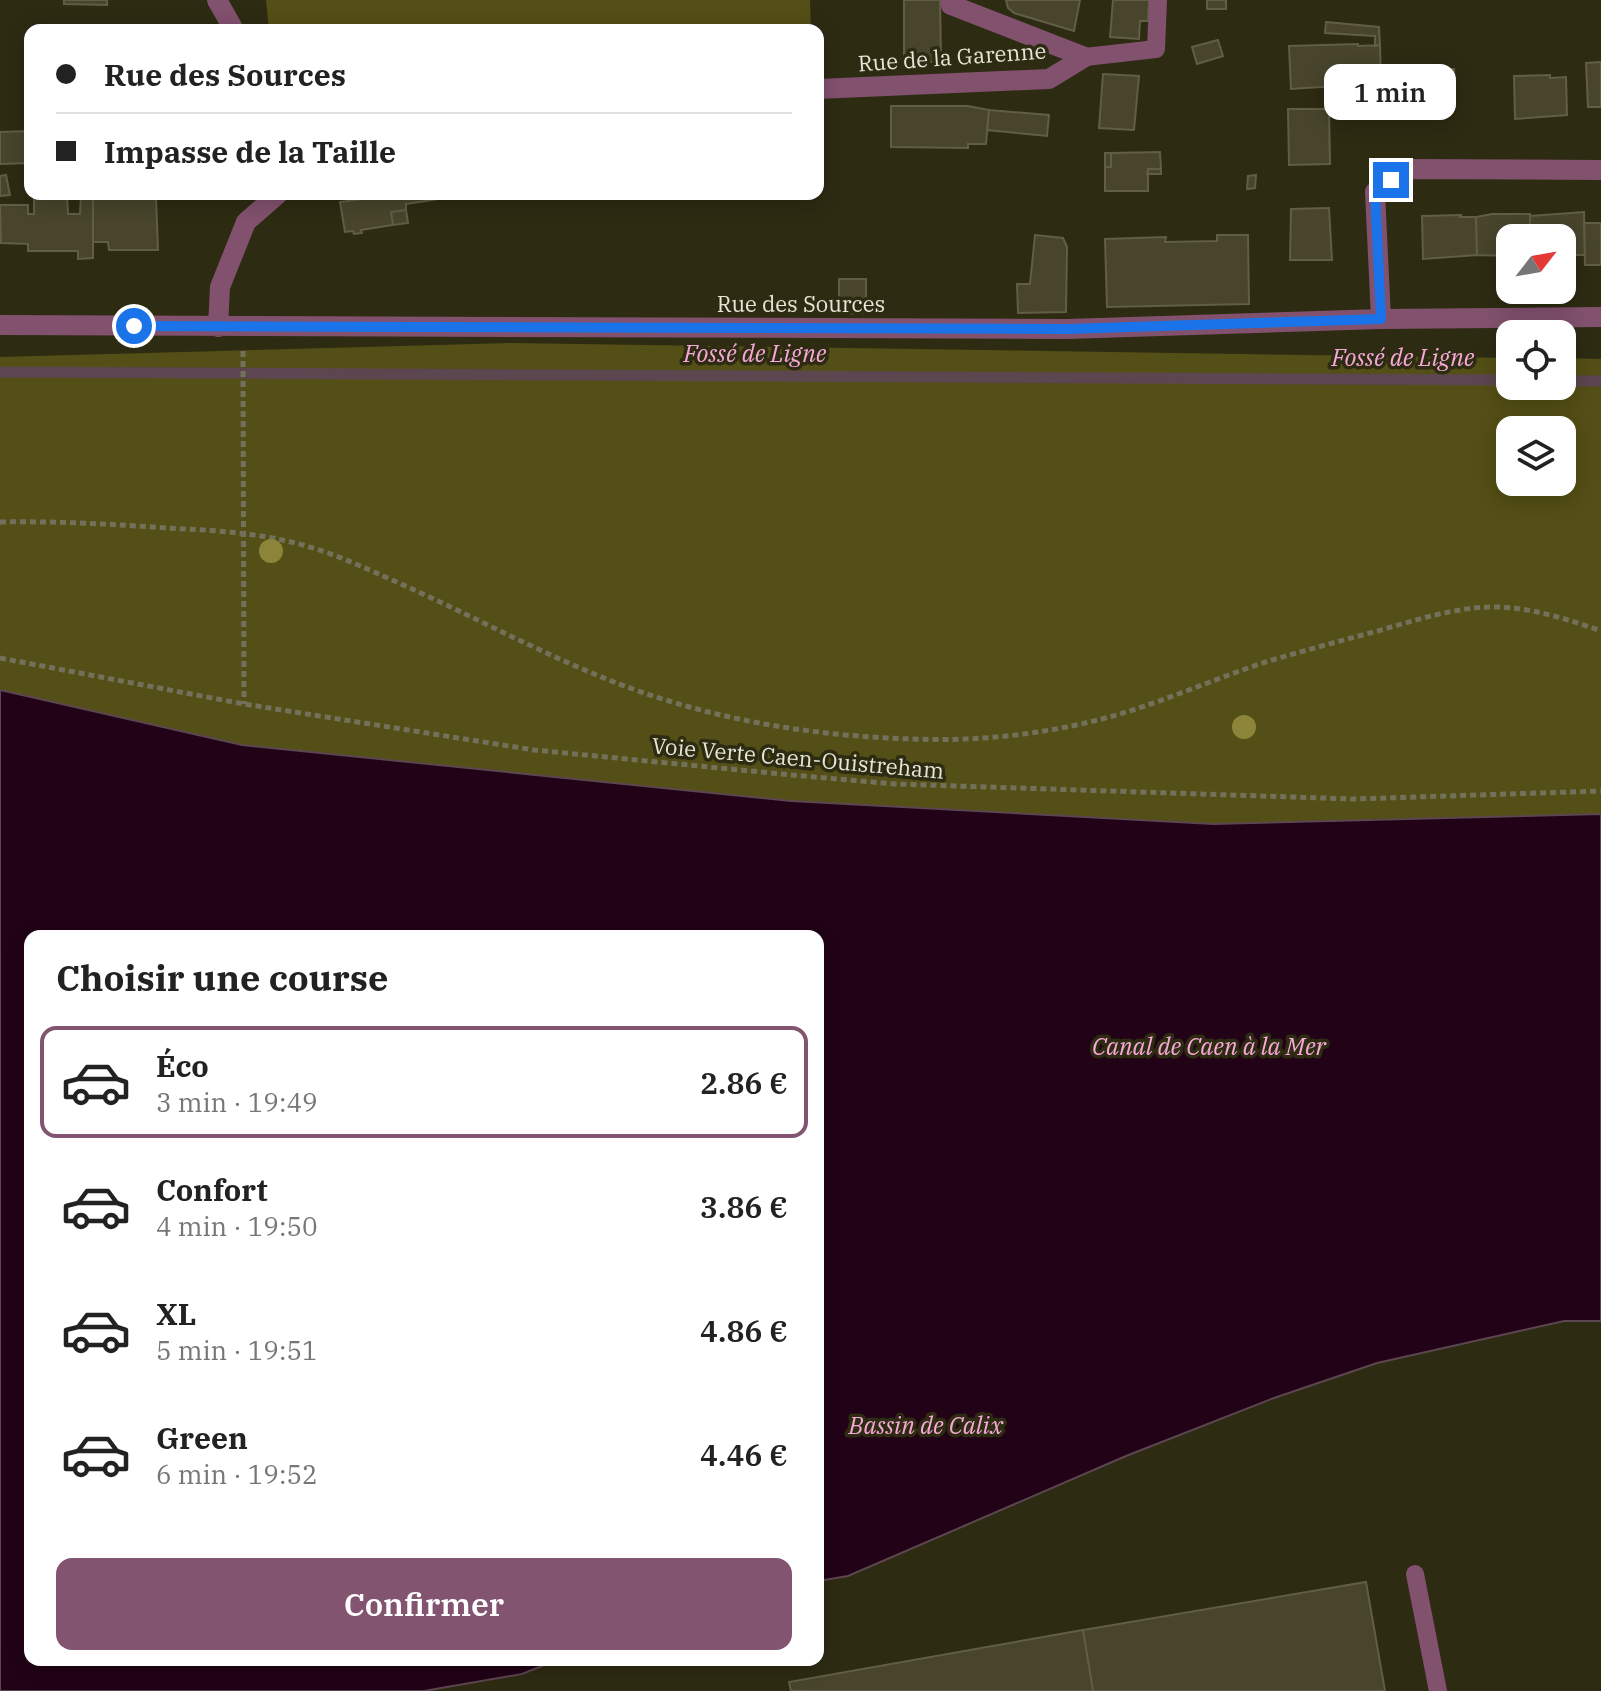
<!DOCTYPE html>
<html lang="fr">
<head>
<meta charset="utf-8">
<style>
  body { margin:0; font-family:"IBM Plex Serif",serif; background:#f2f2f2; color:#222; height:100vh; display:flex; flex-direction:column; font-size:30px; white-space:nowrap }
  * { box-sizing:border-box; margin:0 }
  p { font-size:26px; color:#767676 }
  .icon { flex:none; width:44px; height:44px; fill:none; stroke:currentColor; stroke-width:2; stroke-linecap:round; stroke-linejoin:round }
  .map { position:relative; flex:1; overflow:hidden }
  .side { position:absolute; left:24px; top:930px; width:800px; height:736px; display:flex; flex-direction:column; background:#fff; border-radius:16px; box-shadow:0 4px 20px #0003 }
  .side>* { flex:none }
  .guide { position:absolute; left:24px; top:24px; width:800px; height:176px; border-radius:16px; box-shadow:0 4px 20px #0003; display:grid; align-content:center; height:176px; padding:0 32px; background:#fff }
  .needle { width:52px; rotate:59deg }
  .controls { position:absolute; left:1496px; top:224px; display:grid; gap:16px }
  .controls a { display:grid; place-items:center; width:80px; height:80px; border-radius:16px; background:#fff; box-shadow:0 4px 20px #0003; font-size:40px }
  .end { position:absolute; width:36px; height:36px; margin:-18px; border:10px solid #1a73e8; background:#fff; box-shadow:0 0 0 4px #fff }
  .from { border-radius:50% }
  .bubble { position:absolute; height:56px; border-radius:16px; background:#fff; box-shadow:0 4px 20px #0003; font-size:26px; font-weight:600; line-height:56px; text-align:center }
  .guide b { display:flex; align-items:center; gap:28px; height:76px; font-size:30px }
  .guide b+b { border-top:2px solid #e0e0e0 }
  .guide i { width:20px; height:20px; background:#222 }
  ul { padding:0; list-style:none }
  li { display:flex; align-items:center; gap:24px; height:112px; margin:0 16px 12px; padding:0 16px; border:4px solid transparent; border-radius:16px }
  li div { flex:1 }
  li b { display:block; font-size:30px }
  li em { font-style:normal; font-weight:600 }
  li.current { border-color:#825470 }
  li>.icon { width:72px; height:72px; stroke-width:1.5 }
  h2 { padding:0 32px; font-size:36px; line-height:96px }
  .action { display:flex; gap:16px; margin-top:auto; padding:16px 32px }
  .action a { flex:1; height:92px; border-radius:16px; background:#825470; color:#fff; font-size:32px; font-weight:600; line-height:92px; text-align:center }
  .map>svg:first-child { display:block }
  .green { fill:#544f16; fill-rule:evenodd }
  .water { fill:#210216; stroke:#5c4650; stroke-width:2 }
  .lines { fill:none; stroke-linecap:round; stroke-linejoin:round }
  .stream { stroke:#5c4650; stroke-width:11 }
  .building { fill:#48452c; stroke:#605e44; stroke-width:2 }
  .path { stroke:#73715c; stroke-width:5; stroke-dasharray:6 4; stroke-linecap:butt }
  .service { stroke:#82516e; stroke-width:18 }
  .minor { stroke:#82516e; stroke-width:20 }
  .tree { fill:#8c8539 }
  .route { stroke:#1a73e8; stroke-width:10 }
  .labels { text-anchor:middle; stroke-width:7; stroke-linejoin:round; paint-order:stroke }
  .street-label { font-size:22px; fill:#e6e5d6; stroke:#2d2b12 }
  .water-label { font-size:24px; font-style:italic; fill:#f8a8d8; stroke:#2d2b12 }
</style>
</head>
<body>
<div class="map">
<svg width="1601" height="1691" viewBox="0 0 1601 1691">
  <rect width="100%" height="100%" fill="#2d2b12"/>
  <path class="green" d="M266,0H810L811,30H269Z
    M511,343L1510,358V386H1562V358L1601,359V814L1213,824L790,801L242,745L0,690V357ZM1510,430H1562V482H1510Z"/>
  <path class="water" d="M0,690L242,745L791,801L1213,824L1601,814V1321H1564L1377,1363L1274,1398L1126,1456L848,1576L818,1581V936H30V1660H557L522,1674L424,1691H0Z"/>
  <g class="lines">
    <path class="stream" d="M0,372L1510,380
      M1562,381H1601"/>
  </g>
  <path class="building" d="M64,0H107V5L64,4Z
    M904,0H940L941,62H904Z
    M1006,0H1080L1074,31L1014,13L1008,8Z
    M1113,0H1149L1148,21H1140L1139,39L1110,37Z
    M1207,0H1226V9H1207Z
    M1326,22L1379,27L1380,45L1375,46V36L1325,33Z
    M1218,40L1223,56L1197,64L1192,47Z
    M1358,44V46L1380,45L1381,83L1291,89L1289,46Z
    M1601,62V107H1588L1586,63Z
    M1438,67V69H1454L1455,107L1403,110L1402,68Z
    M1103,74L1139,76L1134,130L1099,128Z
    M1550,75V78L1566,77L1567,115L1515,119L1514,76Z
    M891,106H968L989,110L986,144H968V148L891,147Z
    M1288,109H1329L1330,164L1289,165Z
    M989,110L1049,115L1047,136L987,130Z
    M29,131L30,163L0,164V132Z
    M1160,152L1161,169H1148V191H1105V167H1111V153Z
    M1105,153H1111V167H1105Z
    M1148,169H1161V174H1147Z
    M6,175L10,195L0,196V176Z
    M1256,175L1255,188L1247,189L1248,176Z
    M34,194H67L68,214H80L81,194H93V258L78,259V251H28V244L1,243L0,205H28V214H34Z
    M93,194H108L109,197H156L158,250H109L108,242H93Z
    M362,194H438L439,199L406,204V210L391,212L393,225L361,230L362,233L354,234L353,231L345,232L340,202L363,199Z
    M1329,208L1332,260H1290L1291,209Z
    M406,210L408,223L393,225L391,212Z
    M1584,212L1585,255H1562V238H1530V216Z
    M1492,214H1530V238H1510V256L1477,255L1476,217Z
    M1461,215L1460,217H1476L1477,255L1423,259L1422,216Z
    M1584,223H1601V265H1585Z
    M1035,235L1063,238L1067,247L1066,312L1018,313L1017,284H1030Z
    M1217,235H1248L1249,304L1107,307L1105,239L1166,237L1165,242L1217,241Z
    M839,279H866V313L839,314Z
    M1366,1582L1385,1691H1093L1083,1630Z
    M1083,1630L1093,1691H791L789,1682Z"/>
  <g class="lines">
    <path class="path" d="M243,351L244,704
      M0,522C56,521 111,524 167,528C208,530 250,532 291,542C326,550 359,565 392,580C463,611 532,649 604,678C702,718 808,736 913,739C981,742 1055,733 1120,714C1170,699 1219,677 1269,661C1306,650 1344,640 1381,630C1423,618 1468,603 1512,608C1542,611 1573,621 1601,631
      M0,658L244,704L534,750L792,775L895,784L1354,799L1601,791"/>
    <path class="service" d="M1085,57L1156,49L1158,0
      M1415,1574L1438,1691"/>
    <path class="minor" d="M217,0L234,30
      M951,0V5L1085,57
      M818,89L1049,79L1085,57
      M1381,319L1375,192L1407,169L1601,170
      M0,325L1067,329L1381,319L1601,317
      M218,327L220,287L246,222L278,194"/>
  </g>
  <g class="tree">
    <circle cx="271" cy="551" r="12"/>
    <circle cx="1244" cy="727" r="12"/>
  </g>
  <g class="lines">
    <path class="route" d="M134,326L1067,329L1381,319L1375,192L1391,180"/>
  </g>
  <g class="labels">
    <g class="street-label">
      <text transform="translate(952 57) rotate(-4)" y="8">Rue de la Garenne</text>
      <text x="801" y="312">Rue des Sources</text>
      <text transform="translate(798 758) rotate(5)" y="8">Voie Verte Caen-Ouistreham</text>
    </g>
    <g class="water-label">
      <text x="755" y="362">Fossé de Ligne</text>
      <text x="1403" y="366">Fossé de Ligne</text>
      <text x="1209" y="1055">Canal de Caen à la Mer</text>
      <text x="926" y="1434">Bassin de Calix</text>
    </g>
  </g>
</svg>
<div class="controls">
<a><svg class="needle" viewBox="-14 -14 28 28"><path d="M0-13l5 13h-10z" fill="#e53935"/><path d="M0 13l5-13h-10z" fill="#767676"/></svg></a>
<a><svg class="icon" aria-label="locate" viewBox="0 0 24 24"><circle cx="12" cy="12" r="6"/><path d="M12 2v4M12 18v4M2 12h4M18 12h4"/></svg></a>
<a><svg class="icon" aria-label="layers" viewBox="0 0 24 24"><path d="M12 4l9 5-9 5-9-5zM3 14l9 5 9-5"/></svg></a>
</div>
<i class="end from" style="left:134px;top:326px"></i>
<i class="end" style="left:1391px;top:180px"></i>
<div class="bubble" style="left:1324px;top:64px;width:132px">1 min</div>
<div class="guide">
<b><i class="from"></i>Rue des Sources</b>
<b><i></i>Impasse de la Taille</b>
</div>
<section class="side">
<h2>Choisir une course</h2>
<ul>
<li class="current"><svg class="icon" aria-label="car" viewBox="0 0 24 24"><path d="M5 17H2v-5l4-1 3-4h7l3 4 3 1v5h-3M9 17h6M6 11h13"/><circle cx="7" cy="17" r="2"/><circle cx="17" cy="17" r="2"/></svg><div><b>Éco</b><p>3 min · 19:49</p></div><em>2.86 €</em></li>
<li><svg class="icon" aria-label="car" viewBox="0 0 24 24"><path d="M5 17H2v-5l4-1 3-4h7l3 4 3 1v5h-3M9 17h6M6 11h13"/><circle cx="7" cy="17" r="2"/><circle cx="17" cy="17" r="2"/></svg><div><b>Confort</b><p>4 min · 19:50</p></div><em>3.86 €</em></li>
<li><svg class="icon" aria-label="car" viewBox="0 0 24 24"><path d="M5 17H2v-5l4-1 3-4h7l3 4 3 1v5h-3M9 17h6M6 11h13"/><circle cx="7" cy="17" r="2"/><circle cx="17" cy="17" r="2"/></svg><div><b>XL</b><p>5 min · 19:51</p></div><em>4.86 €</em></li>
<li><svg class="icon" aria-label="car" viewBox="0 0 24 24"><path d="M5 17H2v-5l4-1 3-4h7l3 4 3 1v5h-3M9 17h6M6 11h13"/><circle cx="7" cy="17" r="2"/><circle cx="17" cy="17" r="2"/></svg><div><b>Green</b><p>6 min · 19:52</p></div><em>4.46 €</em></li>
</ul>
<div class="action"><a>Confirmer</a></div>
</section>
</div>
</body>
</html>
